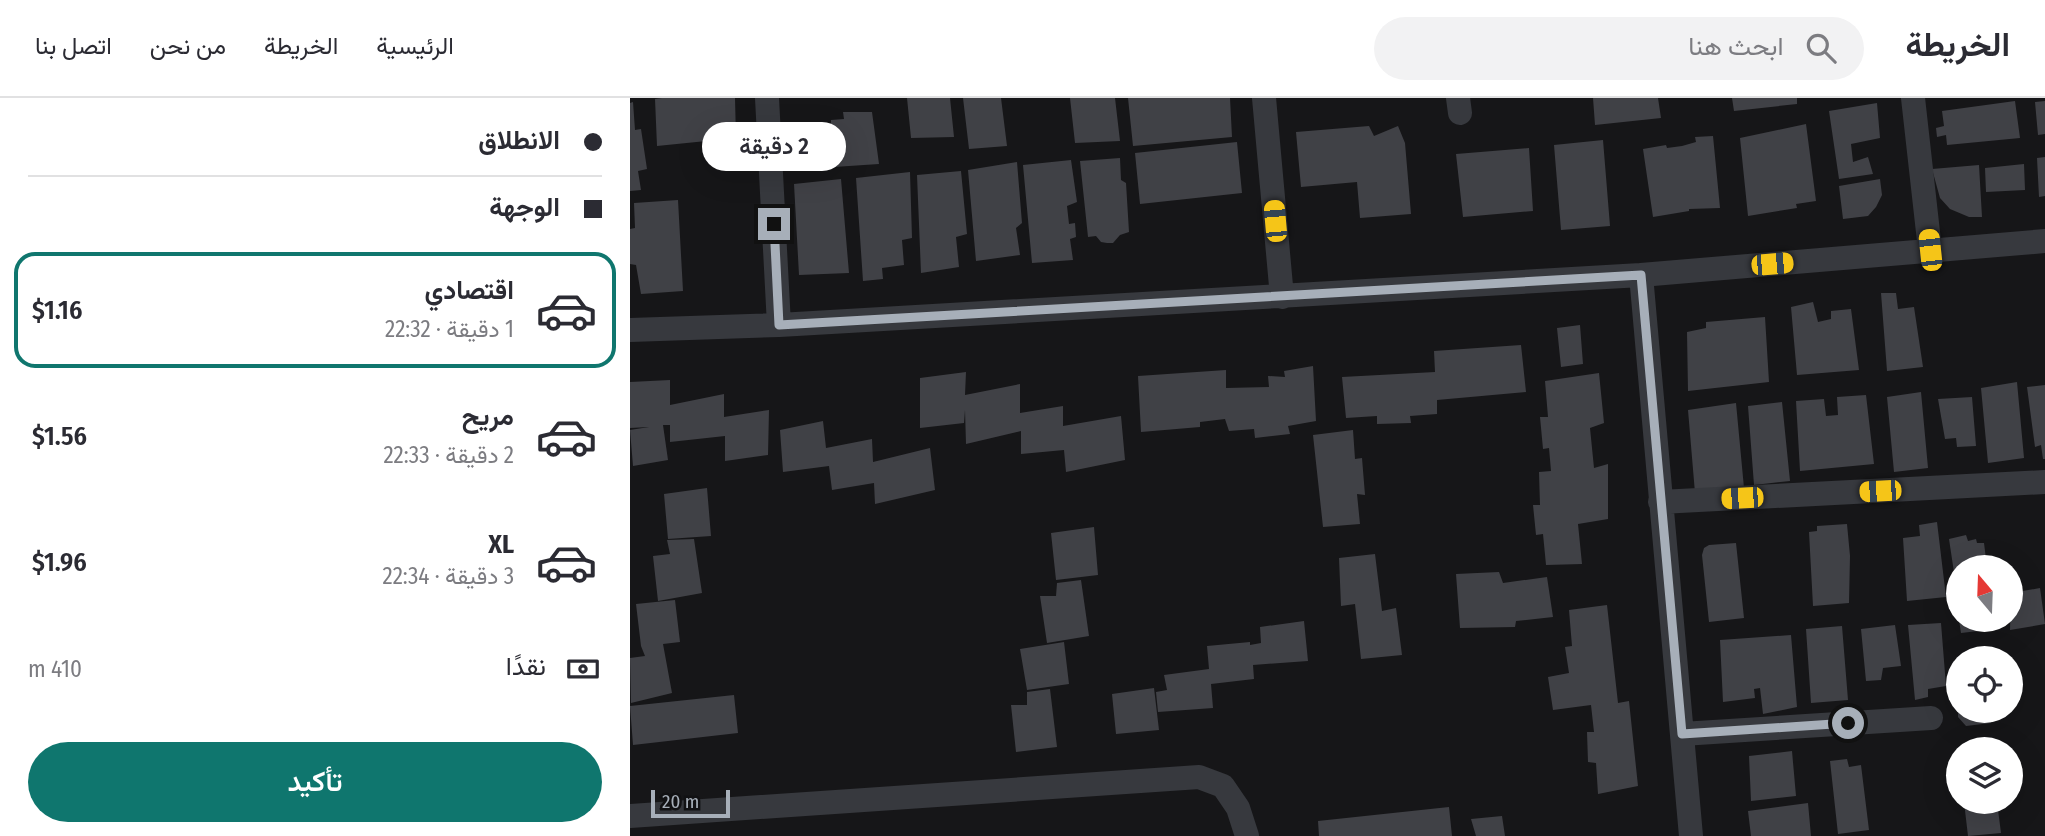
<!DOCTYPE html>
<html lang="ar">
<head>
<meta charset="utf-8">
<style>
  body { margin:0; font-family:"Fira Sans Condensed",Vazirmatn,sans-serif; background:#f2f2f3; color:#2b2b33; direction:rtl; height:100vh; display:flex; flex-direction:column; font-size:26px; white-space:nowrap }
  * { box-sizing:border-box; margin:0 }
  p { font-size:23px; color:#7c7c81 }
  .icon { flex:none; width:38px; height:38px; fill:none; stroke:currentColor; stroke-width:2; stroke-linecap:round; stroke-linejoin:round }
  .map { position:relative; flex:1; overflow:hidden; direction:ltr }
  .side { display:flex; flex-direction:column; background:#fff; width:630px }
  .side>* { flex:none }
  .banner { display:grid; align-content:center; height:154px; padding:0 28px; background:#fff }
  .needle { width:46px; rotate:341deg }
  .controls { position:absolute; left:1316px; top:457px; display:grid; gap:14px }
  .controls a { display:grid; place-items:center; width:77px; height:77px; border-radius:50%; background:#fff; box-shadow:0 7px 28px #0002; font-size:35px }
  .scale { position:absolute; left:21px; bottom:18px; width:79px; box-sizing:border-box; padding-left:7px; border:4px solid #a7afb9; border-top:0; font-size:19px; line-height:24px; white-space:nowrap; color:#a7afb9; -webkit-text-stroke:5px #111113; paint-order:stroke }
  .end { position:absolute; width:32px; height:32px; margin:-16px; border:9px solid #a7afb9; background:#111; box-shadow:0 0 0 4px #111 }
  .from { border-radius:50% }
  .bubble { position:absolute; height:49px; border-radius:24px; background:#fff; box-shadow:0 7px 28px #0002; font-size:23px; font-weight:600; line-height:49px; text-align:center; direction:rtl }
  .car { position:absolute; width:21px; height:42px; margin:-21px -10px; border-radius:9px; box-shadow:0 0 5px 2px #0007; background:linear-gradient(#f5c518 24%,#345 0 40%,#f5c518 0 76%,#345 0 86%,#f5c518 0) }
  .banner b { display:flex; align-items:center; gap:24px; height:66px; font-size:26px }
  .banner b+b { border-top:2px solid #e1e1e2 }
  .banner i { width:18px; height:18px; background:#2b2b33 }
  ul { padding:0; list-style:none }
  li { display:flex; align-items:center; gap:21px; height:116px; margin:0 14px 10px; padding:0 14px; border:4px solid transparent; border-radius:21px }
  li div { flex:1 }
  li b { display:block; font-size:26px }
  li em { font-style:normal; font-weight:600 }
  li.on { border-color:#0f766e }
  li>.icon { width:63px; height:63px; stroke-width:1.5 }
  .pay { display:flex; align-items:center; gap:18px; height:77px; padding:0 28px; font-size:26px }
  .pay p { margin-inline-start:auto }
  .cta { display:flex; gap:14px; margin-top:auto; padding:14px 28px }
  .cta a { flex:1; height:80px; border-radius:42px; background:#0f766e; color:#fff; font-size:28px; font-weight:600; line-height:80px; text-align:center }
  header { display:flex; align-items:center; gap:42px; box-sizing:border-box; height:98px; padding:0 35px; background:#fff; border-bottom:2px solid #e1e1e2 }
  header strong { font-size:33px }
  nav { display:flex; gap:38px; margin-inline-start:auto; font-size:24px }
  .search { width:490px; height:63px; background:#f2f2f3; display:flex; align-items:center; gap:18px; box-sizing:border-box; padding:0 24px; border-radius:38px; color:#7c7c81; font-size:26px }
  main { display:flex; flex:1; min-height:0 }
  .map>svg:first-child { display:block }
  .building { fill:#404146 }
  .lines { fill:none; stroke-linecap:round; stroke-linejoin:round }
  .minor { stroke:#37393e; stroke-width:24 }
  .route { stroke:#a7afb9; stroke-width:9 }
</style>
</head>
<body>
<header>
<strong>الخريطة</strong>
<div class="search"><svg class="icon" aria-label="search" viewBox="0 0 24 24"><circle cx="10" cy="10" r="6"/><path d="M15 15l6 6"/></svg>ابحث هنا</div>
<nav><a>الرئيسية</a><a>الخريطة</a><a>من نحن</a><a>اتصل بنا</a></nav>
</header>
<main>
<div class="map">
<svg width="1415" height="738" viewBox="0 0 1415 738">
  <rect width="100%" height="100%" fill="#161618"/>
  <path class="building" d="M32,0H105L106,40L27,48L25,1Z
    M277,0H320L324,39L281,40Z
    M333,0H371L377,48L339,51Z
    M440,0H485L490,43L445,45Z
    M498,0H600L602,39L503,48Z
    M963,0H1028L1031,20L965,27Z
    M1102,0H1167V6L1104,13Z
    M1385,3L1390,40L1317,47L1316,37L1307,39L1306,30L1314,28L1312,13Z
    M1415,3V36L1408,37L1405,4Z
    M3,4L5,32L11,31L17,71L8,73L11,92L0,93V5Z
    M1247,5L1250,40L1221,46L1223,64L1238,59L1243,76L1209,81L1199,13Z
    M213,14H242L249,66L174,71L173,31L201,28V22L214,21Z
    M1176,26L1186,103L1166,106L1167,110L1118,118L1110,40Z
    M739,28L744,38L768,28L775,45L781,116L730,120L727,84L671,89L666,34Z
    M1083,38L1090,110L1059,111V113L1023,119L1013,51L1036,47L1037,50L1052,48L1066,44L1065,39Z
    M973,42L980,128L931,132L924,47Z
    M607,44L612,95L510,106L505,55Z
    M899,50L903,113L833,119L826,56Z
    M1415,59V98L1409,99L1407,60Z
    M490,60L491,82L496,85L499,134L490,137L483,145H477L471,144L466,138L458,139L450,63Z
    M441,62L447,104L437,108L439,126L445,125L446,139L440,141L443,162L402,165L393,67Z
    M387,64L392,125L386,130L390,157L346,163L338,72Z
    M1394,66L1395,92L1356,94L1355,70Z
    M1349,67L1352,119H1339L1320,111L1310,100L1302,71Z
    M331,73L337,136L326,139L329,169L291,175L287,77Z
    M280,74L282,140L272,142L274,167L252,170L253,181L233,183L226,80Z
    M211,81L219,175L169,177L164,86Z
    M1250,81L1252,97L1246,109L1238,118L1213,121L1209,88Z
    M48,102L53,193L11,196L6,167L0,166V131L5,130L4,105Z
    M1251,195H1266L1268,211L1284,209L1293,269L1257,273Z
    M1183,204L1188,224L1201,221V213L1221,211L1229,272L1167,277L1161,209Z
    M1135,219L1139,284L1058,293L1057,234L1076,230V224Z
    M950,227L953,266L931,269L927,230Z
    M891,247L896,294L807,302V316L780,318L781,325L747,326V318L716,320L712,279L805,274L804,253Z
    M683,268L686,323L658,328L660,336L625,340L624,331L599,333L595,321L570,324V329L511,334L508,278L596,272V290L639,289L638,278L655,279L654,273Z
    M336,274L335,297L390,286V315L433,308V328L491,318L495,362L436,374L434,352L391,356V333L336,346L335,312L334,325L290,330V280Z
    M969,275L974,325L960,330L964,370L978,366V421L948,426L952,466L916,467L913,436L906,437L903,407H910L909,374L921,373L919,350L913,351L910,319H918L915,283Z
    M40,282V307L94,296V319L139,312L138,357L95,363V338L40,344V327H33L38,362L3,368L0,332L19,329L0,330V284Z
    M1387,284L1394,360L1358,365L1351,290Z
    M1415,287V361H1413L1411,347L1405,349L1397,289Z
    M1291,294L1298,370L1264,374L1257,299Z
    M1236,297L1244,366L1170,373L1166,303L1194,301L1196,318L1208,317L1207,299Z
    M1342,299L1346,348L1327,349L1326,340L1315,341L1308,301Z
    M1152,304L1160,383L1124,387L1118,308Z
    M1106,305L1114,390L1065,395L1058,312Z
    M193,323L196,350L242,341L243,364L300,350L305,392L245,406L244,385L202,392L199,368L153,374L150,332Z
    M723,332L725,361L732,360L735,397L727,396L730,426L693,429L683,337Z
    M77,390L81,438L38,441L34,396Z
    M1307,424L1316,499L1277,503L1273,440L1290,438L1289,427Z
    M1217,426L1220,458L1219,505L1183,508L1179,434L1187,433V428Z
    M464,429L468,477L426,482L421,435Z
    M1336,437L1338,443L1346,441L1347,445H1354L1357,469H1328V481H1325L1319,441Z
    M64,441L72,495L28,503L23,458L40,456L37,442Z
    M1106,445L1114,520L1079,524L1072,457L1074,450L1079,447Z
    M745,456L752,513L766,510L772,557L731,561L725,506L711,508L709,460Z
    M869,474L873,485L917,479L923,519L886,523L885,529L830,530L826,476Z
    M451,482L459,538L417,545L410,498H426L427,485Z
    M1410,490L1415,526L1380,532L1381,495Z
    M45,502L50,544L33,546L42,595L1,605L0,560L15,558L11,548L6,506Z
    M977,507L988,605L999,603L1008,688L968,696L966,665L958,664L957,634H964L961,607L923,612L918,579L939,575L935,549L942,548L939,512Z
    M1329,522H1364L1366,531L1331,535Z
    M674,523L678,563L623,567L624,581L581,586L583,610L528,614L526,594L537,592L534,577L579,571L577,548L620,544V547L631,545L630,529Z
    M1311,525L1316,588L1298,591V599L1285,602L1278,527Z
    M1265,527L1271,568L1253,570L1251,582L1236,583L1231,531Z
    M1212,528L1218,602L1181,605L1176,531Z
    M1161,537L1167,609L1133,616L1130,590L1124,591L1125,600L1093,604L1090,542Z
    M434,544L439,586L397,592L390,551Z
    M1323,563H1328V600H1326Z
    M524,590L529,632L486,636L482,596Z
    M420,591L427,649L386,654L381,607H397V594Z
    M104,597L108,635L3,647L0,608Z
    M1328,612H1359L1361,625L1336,628L1328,619Z
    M1363,641L1364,651H1345L1344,643Z
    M1162,653L1166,698L1121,703L1119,658Z
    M1217,661L1219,669L1231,667L1239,732L1208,736L1200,663Z
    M1334,704H1367L1371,735L1338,738Z
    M1178,705L1181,738H1121L1118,713Z
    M819,709L822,738H689L688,723Z
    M872,718L875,738H846L841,721Z"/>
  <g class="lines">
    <path class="minor" d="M137,0L149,227
      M634,0L652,199
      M828,0L830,15
      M1283,0L1300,152
      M1011,177L1061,738
      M0,232L149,227L1011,177L1415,143
      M1030,404L1415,384
      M1052,636L1301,620
      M0,718L569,679L593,688L608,710L617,738"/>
  </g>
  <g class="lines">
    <path class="route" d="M144,126L149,227L1011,177L1052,636L1218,625"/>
  </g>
</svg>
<div class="controls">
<a><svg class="needle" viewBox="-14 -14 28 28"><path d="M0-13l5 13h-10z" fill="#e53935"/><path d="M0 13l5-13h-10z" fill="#7c7c81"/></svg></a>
<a><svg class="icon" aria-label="locate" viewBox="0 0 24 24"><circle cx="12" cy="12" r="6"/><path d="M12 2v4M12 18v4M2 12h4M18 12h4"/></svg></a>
<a><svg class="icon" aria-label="layers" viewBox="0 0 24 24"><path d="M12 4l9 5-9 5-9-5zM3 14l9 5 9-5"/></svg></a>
</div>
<div class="scale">20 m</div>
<i class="end from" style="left:1218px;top:625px"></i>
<i class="end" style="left:144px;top:126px"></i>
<div class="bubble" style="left:72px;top:24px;width:144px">2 دقيقة</div>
<i class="car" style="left:645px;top:123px;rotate:355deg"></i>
<i class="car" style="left:1300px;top:152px;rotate:354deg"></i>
<i class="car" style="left:1142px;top:166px;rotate:85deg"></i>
<i class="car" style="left:1250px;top:393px;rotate:267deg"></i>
<i class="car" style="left:1112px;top:400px;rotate:267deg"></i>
</div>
<section class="side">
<div class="banner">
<b><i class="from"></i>الانطلاق</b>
<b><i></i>الوجهة</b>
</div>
<ul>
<li class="on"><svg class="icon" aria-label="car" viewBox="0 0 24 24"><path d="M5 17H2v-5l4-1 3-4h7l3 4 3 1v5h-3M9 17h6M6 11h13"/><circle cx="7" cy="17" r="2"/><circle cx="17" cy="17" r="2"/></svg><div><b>اقتصادي</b><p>1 دقيقة · 22:32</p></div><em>$1.16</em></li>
<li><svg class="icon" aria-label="car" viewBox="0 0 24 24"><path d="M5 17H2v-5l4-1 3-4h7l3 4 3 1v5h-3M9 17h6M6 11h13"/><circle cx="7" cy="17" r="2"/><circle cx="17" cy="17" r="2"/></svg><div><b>مريح</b><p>2 دقيقة · 22:33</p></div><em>$1.56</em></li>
<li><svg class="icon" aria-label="car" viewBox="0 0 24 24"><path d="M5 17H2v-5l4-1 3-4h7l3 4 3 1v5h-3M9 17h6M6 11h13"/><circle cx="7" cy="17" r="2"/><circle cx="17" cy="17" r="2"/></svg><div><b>XL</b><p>3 دقيقة · 22:34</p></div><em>$1.96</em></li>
</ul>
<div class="pay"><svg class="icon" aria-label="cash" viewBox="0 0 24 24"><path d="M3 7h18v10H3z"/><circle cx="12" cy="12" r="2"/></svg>نقدًا<p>410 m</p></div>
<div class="cta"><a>تأكيد</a></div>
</section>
</main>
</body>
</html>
